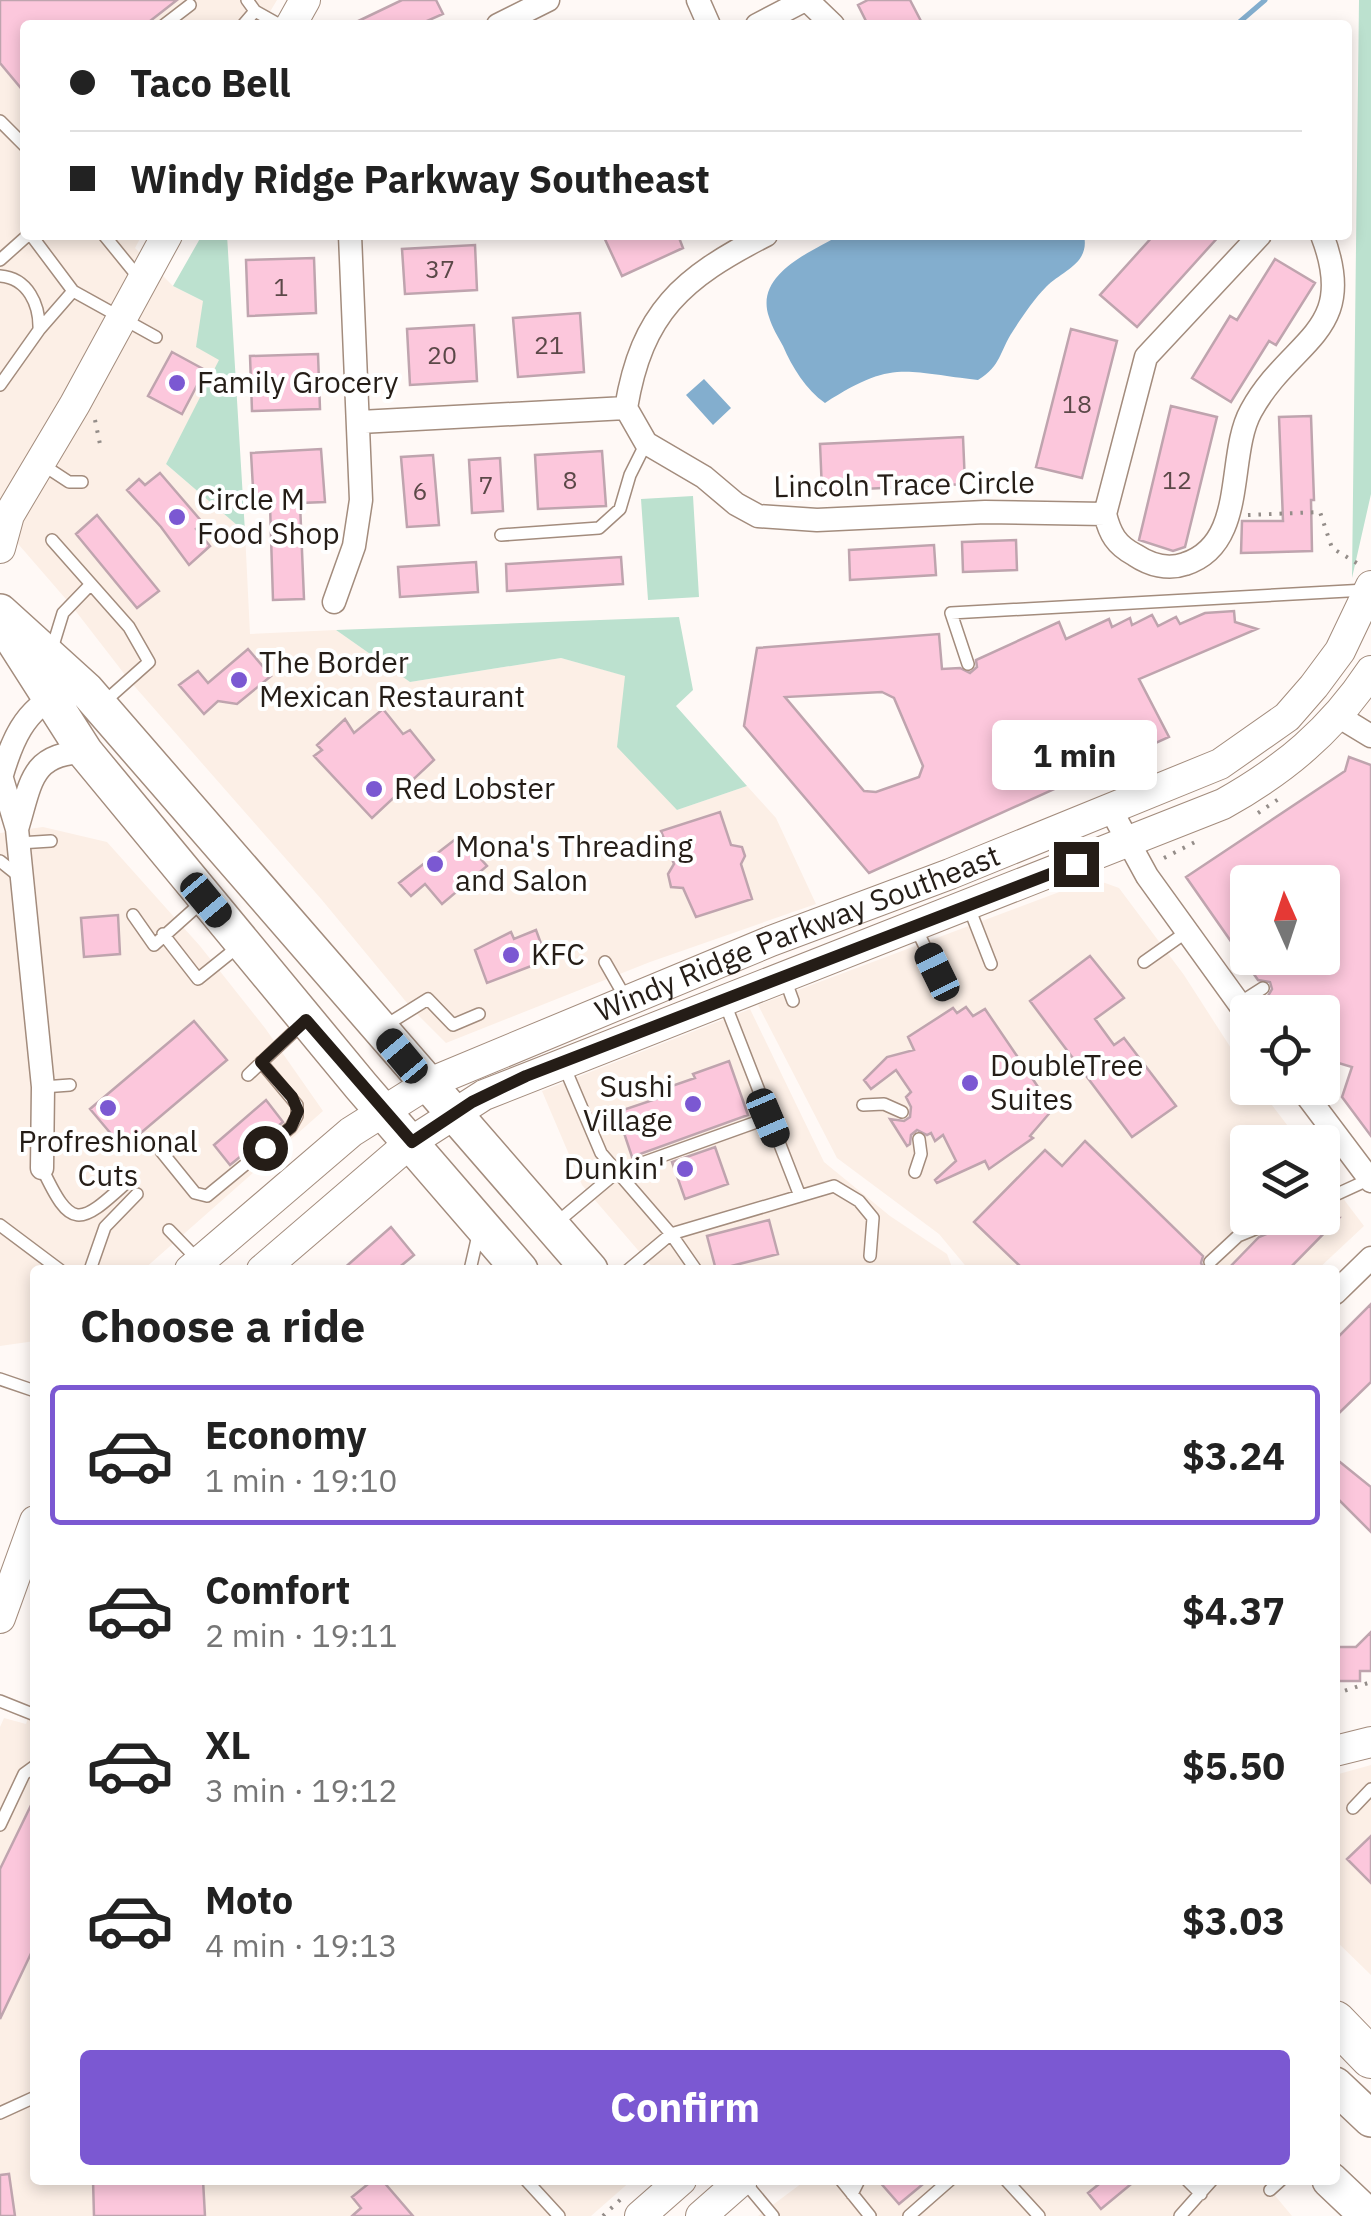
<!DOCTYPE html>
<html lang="en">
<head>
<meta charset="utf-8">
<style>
  body { margin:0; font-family:"IBM Plex Sans",sans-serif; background:#f2f2f2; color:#222; height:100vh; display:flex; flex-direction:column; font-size:38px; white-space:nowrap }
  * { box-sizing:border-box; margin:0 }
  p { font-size:32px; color:#767676 }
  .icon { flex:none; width:55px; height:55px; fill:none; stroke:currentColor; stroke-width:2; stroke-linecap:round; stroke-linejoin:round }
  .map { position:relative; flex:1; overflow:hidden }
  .panel { position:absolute; left:30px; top:1265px; width:1310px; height:920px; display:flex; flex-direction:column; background:#fff; border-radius:10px; box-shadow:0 5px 15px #0003 }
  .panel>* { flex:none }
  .hud { position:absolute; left:20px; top:20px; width:1332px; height:220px; border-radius:10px; box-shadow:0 5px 15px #0003; display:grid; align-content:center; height:220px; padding:0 50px; background:#fff }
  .needle { width:65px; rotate:357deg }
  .tools { position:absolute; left:1230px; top:865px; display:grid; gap:20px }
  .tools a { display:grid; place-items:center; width:110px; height:110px; border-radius:10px; background:#fff; box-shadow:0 5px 15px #0003; font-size:50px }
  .end { position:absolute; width:45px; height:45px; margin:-22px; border:12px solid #251d17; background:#fff; box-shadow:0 0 0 5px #fff }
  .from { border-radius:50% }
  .bubble { position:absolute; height:70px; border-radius:10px; background:#fff; box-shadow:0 5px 15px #0003; font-size:32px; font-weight:700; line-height:70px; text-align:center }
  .car { position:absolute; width:30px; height:60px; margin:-30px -15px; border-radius:12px; box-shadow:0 0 8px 2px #0007; background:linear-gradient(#222 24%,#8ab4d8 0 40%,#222 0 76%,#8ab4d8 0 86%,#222 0) }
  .hud b { display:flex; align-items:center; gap:35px; height:95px; font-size:38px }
  .hud b+b { border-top:2px solid #e0e0e0 }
  .hud i { width:25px; height:25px; background:#222 }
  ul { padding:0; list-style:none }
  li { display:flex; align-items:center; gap:30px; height:140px; margin:0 20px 15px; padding:0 30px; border:5px solid transparent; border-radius:10px }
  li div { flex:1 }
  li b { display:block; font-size:38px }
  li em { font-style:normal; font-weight:700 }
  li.current { border-color:#7b58d2 }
  li>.icon { width:90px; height:90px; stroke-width:1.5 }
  h2 { padding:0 50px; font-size:45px; line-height:120px }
  .cta { display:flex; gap:20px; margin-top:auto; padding:20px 50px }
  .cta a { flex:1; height:115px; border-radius:10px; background:#7b58d2; color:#fff; font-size:40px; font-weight:700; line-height:115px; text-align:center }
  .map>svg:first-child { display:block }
  .built { fill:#fcefe6 }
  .green { fill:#bce1cf }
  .water { fill:#83aece }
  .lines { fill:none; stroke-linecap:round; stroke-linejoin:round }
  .stream { stroke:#83aece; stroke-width:5 }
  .building { fill:#fcc7dc; stroke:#bfa4ae; stroke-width:2.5; fill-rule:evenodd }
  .lane-casing { stroke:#a38c7d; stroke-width:14 }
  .street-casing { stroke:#a38c7d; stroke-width:25 }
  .secondary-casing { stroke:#a38c7d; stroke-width:32 }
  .primary-casing { stroke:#a38c7d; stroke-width:38 }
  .highway-casing { stroke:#a38c7d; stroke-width:42 }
  .path { stroke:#948d89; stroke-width:4; stroke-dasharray:2.5 8; stroke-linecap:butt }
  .lane { stroke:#fff; stroke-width:11 }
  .street { stroke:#fff; stroke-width:22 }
  .secondary { stroke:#fff; stroke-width:30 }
  .primary { stroke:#fff; stroke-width:35 }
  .highway { stroke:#fff; stroke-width:40 }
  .route { stroke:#251d17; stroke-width:12 }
  .poi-dot { fill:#7b58d2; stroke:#fff; stroke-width:4 }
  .labels { text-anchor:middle; stroke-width:8; stroke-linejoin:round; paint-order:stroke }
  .number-label { font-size:25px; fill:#5b4848 }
  .poi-label { font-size:30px; fill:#251d17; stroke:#fff; text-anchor:start }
  .street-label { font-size:30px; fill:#251d17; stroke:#fff }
</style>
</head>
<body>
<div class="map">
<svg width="1371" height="2216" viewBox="0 0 1371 2216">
  <rect width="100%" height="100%" fill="#fff9f6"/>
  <path class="built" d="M0,0H277L262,25H25V235H142L135,248L173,286L203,301L220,360L166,464L245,532L250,634L336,630L410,682L561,658L626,676L677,810L747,786L776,818L816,904L650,962L446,1043L412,1009L322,900L129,680L71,605L0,523Z
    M43,827L107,842L200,946L265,1028L323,1111L143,1270H35V1341L0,1346V833Z
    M1094,879L1119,888L1184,975L1247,1073L1248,1088H1259L1300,1142H1248V1218H1322L1323,1172L1364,1226L1317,1270H969L939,1234L837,1158L758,1005Z
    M750,1009L824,1162L890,1216L947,1254L953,1270H655L582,1185L542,1091Z
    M35,1697V2180H632L591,2216H0V1727L4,1718L26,1724Z
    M1371,1765V1975L1335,1940V1775Z
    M806,2180H1262L1292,2216H758Z"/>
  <path class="green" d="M1359,0H1371V494L1352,578Z
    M202,235H227L245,532L166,464L219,360L196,347L203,301L173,286Z
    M693,496L699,597L648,600L641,499Z
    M679,617L693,690L676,706L747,786L677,810L617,747L625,676L561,658L410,682L336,630Z"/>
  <path class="water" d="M840,235H1084C1090,264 1063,270 1046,287C1034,299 1022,317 1013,331C999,352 1002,365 978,380C904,372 893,359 825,403C806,390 792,367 783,346C778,337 772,327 769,317C754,274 811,252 840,235Z
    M704,379L731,408L713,425L686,395Z"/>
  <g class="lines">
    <path class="stream" d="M1236,25L1265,0"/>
  </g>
  <path class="building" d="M0,0H177L145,25H25V93L0,63Z
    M402,0H436L443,14L418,25H350Z
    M868,0H910L923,25H868L858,5Z
    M603,235H678L683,248L622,276Z
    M1154,235H1220L1137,327L1100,295Z
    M475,245L477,290L405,294L402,249Z
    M314,258L316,313L248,316L246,260Z
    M1275,259L1315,283L1276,345L1269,341L1231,402L1192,378L1230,316L1237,320Z
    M580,313L584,372L518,377L513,318Z
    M474,325L477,381L410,385L407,329Z
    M1071,329L1117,341L1082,478L1036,467Z
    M172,352L205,370L182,414L148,396Z
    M318,354L320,409L252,411L250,356Z
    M1171,406L1217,417L1185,547L1173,551L1139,540Z
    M1311,416L1314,500H1311L1312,551L1241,553L1242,521H1283L1279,417Z
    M963,437L965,484L822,491L820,444Z
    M321,449L325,502L300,503L304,599L273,600L270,505L254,506L251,453Z
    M602,451L606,506L538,509L535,455Z
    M433,455L439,525L407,527L401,457Z
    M500,458L503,511L472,513L469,460Z
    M160,473L203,523L196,529L210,546L189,565L161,527L127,490L139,479L145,485Z
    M97,515L159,591L137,608L76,534Z
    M1016,540L1017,570L963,572L962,542Z
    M934,545L936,575L850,580L849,550Z
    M621,557L623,584L507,591L506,564Z
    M476,562L478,592L400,597L398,567Z
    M1234,611L1235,622L1257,629L1139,679L1169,737L869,873L744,726L757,648L939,634L942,669L960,668L970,673L977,667L976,660L1059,622L1066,639L1109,619L1112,627L1130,618L1132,625L1152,615L1158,626L1176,617L1180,624L1205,613ZM882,692L894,698L923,766L919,777L876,792L864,791L785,697Z
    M248,649L271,676L237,704L218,701L204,714L179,685L198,671L208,683Z
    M383,709L403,734L410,730L434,760L372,818L314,756L322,750L317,745L345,719L354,733Z
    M1349,757L1371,765V1136L1342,1097L1352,1067L1322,1058V1012H1280L1268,996L1272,989L1270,982L1258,980L1186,877L1345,771ZM1248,882H1322V958H1248Z
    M720,812L731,845L742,847L745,856L741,864L752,899L696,917L683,888L671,887L668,874L674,864L661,831Z
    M457,838L466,848L469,846L487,866L442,904L425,884L411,896L399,883Z
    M118,915L120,954L84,957L81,918Z
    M536,930L547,960L487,983L475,950L511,932L514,939Z
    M1090,956L1124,998L1095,1019L1114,1045L1124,1038L1176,1106L1132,1137L1030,1001Z
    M966,1007L973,1016L985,1009L1053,1109L1030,1136L1033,1138L989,1169L985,1161L937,1183L935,1180L956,1161L943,1135L935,1141L931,1133L927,1135L917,1130L911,1135L910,1144L907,1146L890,1119L904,1121L910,1117L911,1107L906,1097L911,1092L896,1070L871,1089L864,1080L887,1057L914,1050L908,1037L953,1008L957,1013Z
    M194,1021L227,1060L123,1148L90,1109Z
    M729,1061L748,1115L632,1157L617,1112L668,1095L666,1088L695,1078L693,1074Z
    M266,1100L283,1122L230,1165L214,1145Z
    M1085,1141L1203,1256L1201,1263L1205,1270H1024L974,1222L1045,1150L1062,1166Z
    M715,1147L728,1184L685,1199L672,1162Z
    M1291,1218H1339L1288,1270H1227L1259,1237L1286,1226Z
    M769,1220L778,1254L716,1270L707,1236Z
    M391,1227L414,1255L396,1270H342Z
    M1371,1304V1382L1335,1417V1340Z
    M1335,1458L1371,1487V1532L1335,1496Z
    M1371,1632V1671H1360V1681H1335V1647H1356Z
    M35,1797V1945L0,2019V1869Z
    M1371,1836V1883L1347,1859Z
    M9,2174L15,2216H0V2175Z
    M93,2180H203L205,2216H94Z
    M373,2180H382L413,2216H352L361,2208L352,2197Z
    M878,2180H928L899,2204Z
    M1104,2180H1136L1101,2209L1088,2193Z"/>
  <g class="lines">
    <defs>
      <path id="lane" d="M247,0L255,11L280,25
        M164,25L190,5
        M243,25L255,11
        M0,121L25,146
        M31,235L73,291L156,337
        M104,235L139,278
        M0,260L28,235
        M0,276C28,278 40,305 39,330
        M0,385L39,330L73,291
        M40,463L69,482H82
        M501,535L599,528L620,509L630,475L646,443
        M52,540L129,627L149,662L103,703
        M51,652L63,613L91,584
        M968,664L951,613L1366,590
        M19,843L51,841
        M0,861L20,877
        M968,905L991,964
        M133,915L154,945L202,902
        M915,926L937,972
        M163,934L198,979L239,946
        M605,962L625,997
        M1144,962L1185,933
        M785,979L793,1001
        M1238,1004L1263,988
        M383,1027L428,999L453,1025L479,1014
        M564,1066L601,1153L671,1234L696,1270
        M248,1075L303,1023
        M43,1087L70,1085
        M863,1105L884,1104L902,1112
        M161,1151L195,1193L207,1196L291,1127L297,1116V1105L261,1062
        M42,1168C71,1230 79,1226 126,1183
        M915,1172L921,1154L919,1139
        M800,1196L834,1186L859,1201L873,1218L870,1256
        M1322,1201L1370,1179
        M555,1224L617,1172L768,1118
        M0,1225L60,1270
        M169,1230L199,1261
        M1210,1262L1238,1236L1282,1218
        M90,1270L105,1227L137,1194
        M470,1270L478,1235
        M628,1270L671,1234L800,1196L724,1001
        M0,1379L35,1391
        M0,1701L35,1715
        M1353,1808L1371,1789
        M0,1825L24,1774L35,1766
        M0,2113L35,2097
        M526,2180L559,2216
        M743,2180L773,2216
        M841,2180L870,2216
        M1006,2180L1039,2216
        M1187,2180L1201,2194
        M1270,2190L1281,2180
        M852,2194L859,2180
        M909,2216L950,2180
        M1180,2216L1212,2180"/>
      <path id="street" d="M698,0L709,25
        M807,0L833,25
        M498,25L548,0
        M757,25L805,0
        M626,408L646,443L704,477L736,504L758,516L817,520L985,512L1105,514L1146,357L1260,235
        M626,408C642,312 682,278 766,235
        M360,422L626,408
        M1105,514C1110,534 1116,545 1135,555C1150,565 1168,570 1185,564C1248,544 1226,456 1251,411C1291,338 1360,333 1322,235
        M334,602L354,546L361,500L350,235
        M1338,716L1371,736
        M0,772L17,829L43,1087L42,1168
        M1,778C11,743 24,709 60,694
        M1111,810L1147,876L1248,1016
        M17,829C31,784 30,753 85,752
        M1301,1088L1371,1181
        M1335,1293L1371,1258"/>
      <g id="secondary">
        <path d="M291,25L305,0"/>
        <path d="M0,548L9,515L75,404L167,235"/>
        <path id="s1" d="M190,1270L351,1132L427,1084L771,941L950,874L1220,764L1287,717L1314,686L1340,651L1371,586"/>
        <path d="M262,1270L411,1142L484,1095L1223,804C1284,770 1332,730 1371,671"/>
        <path d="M0,1618L35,1521"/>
        <path d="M1335,1751L1371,1742"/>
        <path d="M640,2216L681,2180"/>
        <path d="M701,2216L742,2180"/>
      </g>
      <path id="primary" d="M0,612L86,690L590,1270
        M14,641L85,752L361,1086L520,1270
        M1335,2085L1371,2119
        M1330,2180L1368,2216"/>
      <path id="highway" d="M1335,2021L1371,2058"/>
    </defs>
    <use href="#lane" class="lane-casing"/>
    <use href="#street" class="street-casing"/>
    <use href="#secondary" class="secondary-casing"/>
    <use href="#primary" class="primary-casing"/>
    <use href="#highway" class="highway-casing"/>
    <path class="path" d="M95,420L101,449
      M1248,515L1320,512L1332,548L1360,565
      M1258,813L1283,796
      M1164,858L1195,842
      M1335,1694L1371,1682
      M603,2216L621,2199"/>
    <use href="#lane" class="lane"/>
    <use href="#street" class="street"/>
    <use href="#secondary" class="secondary"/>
    <use href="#primary" class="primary"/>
    <use href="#highway" class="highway"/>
  </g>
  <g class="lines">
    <path class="route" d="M265,1148L291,1127L298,1111L292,1097L261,1062L306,1020L412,1142L472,1102L526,1076L1076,864"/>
  </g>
  <g class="poi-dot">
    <circle cx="177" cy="383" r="10"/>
    <circle cx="177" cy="517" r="10"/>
    <circle cx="239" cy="680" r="10"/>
    <circle cx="374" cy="789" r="10"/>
    <circle cx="435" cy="864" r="10"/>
    <circle cx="511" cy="955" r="10"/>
    <circle cx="970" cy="1083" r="10"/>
    <circle cx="693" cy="1104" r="10"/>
    <circle cx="108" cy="1108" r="10"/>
    <circle cx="685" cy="1169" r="10"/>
  </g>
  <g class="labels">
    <g class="number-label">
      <text x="440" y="278">37</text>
      <text x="281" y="296">1</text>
      <text x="549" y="354">21</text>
      <text x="442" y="364">20</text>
      <text x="1077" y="413">18</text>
      <text x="570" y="489">8</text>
      <text x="1177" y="489">12</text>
      <text x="486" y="494">7</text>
      <text x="420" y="500">6</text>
    </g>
    <g class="poi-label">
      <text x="197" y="393">Family Grocery</text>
      <text x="197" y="510">Circle M<tspan x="197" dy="34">Food Shop</tspan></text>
      <text x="259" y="673">The Border<tspan x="259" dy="34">Mexican Restaurant</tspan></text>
      <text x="394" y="799">Red Lobster</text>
      <text x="455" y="857">Mona's Threading<tspan x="455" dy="34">and Salon</tspan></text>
      <text x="531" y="965">KFC</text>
      <text x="990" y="1076">DoubleTree<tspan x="990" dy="34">Suites</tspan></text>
      <text x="673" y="1097" text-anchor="end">Sushi<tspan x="673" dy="34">Village</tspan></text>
      <text x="108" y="1152" text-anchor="middle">Profreshional<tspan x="108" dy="34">Cuts</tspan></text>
      <text x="665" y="1179" text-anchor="end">Dunkin'</text>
    </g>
    <g class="street-label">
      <text transform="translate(904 485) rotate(-1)" y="10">Lincoln Trace Circle</text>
      <text dy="10" stroke="none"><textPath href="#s1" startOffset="702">Windy Ridge Parkway Southeast</textPath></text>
    </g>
  </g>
</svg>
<div class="tools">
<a><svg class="needle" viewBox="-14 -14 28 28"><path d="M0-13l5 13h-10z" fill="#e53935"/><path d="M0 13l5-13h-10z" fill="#767676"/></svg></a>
<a><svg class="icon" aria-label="locate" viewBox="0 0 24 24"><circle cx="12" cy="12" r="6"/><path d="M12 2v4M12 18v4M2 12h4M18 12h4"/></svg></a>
<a><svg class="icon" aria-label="layers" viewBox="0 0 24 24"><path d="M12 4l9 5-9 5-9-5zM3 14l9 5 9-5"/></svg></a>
</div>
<i class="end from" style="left:265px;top:1148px"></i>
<i class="end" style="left:1076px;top:864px"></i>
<div class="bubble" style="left:992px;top:720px;width:165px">1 min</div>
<i class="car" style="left:206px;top:900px;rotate:140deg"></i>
<i class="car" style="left:937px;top:972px;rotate:334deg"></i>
<i class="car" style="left:402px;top:1056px;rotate:320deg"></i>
<i class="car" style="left:768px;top:1118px;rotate:157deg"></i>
<div class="hud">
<b><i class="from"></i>Taco Bell</b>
<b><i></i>Windy Ridge Parkway Southeast</b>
</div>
<section class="panel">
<h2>Choose a ride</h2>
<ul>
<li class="current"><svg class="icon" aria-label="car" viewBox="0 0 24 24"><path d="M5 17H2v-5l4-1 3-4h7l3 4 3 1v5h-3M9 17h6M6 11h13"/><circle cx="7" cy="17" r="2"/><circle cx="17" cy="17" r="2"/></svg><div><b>Economy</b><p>1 min · 19:10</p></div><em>$3.24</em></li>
<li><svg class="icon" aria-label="car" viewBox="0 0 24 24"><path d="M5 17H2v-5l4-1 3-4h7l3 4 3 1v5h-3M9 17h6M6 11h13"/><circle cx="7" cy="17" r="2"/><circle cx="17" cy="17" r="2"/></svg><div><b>Comfort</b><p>2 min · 19:11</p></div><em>$4.37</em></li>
<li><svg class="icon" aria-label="car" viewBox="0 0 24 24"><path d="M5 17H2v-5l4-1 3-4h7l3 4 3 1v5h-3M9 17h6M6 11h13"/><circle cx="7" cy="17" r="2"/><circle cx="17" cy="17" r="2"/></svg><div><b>XL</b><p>3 min · 19:12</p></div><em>$5.50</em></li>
<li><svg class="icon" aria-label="car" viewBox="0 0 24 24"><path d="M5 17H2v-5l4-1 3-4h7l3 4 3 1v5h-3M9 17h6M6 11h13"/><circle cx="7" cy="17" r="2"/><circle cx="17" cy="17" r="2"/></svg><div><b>Moto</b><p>4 min · 19:13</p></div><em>$3.03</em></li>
</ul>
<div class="cta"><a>Confirm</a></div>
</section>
</div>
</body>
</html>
